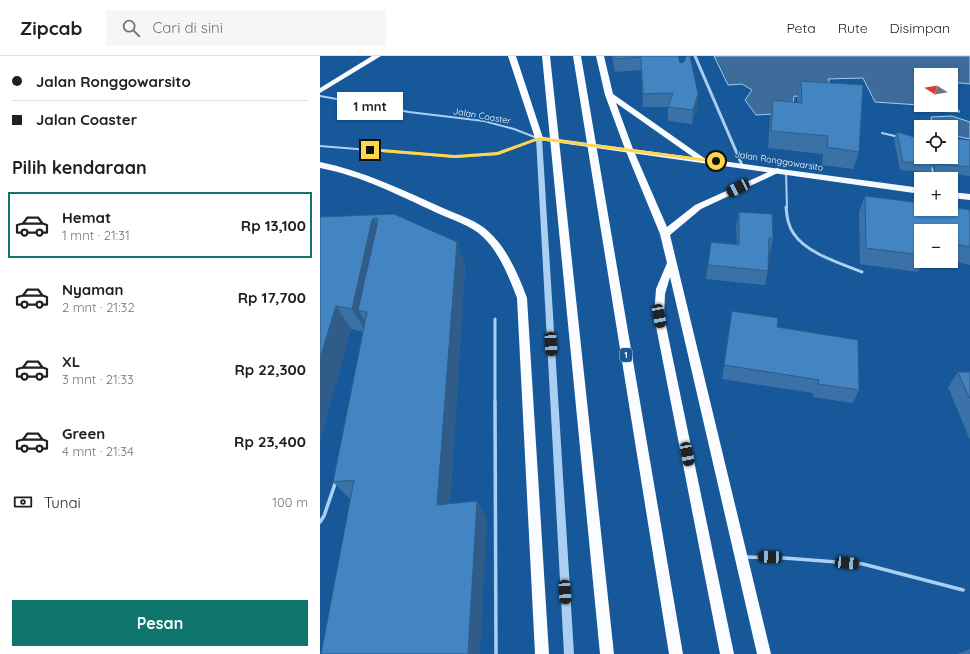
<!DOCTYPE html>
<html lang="id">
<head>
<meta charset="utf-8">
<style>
  body { margin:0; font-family:Quicksand,sans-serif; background:#f6f6f6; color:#202124; height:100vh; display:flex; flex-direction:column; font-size:15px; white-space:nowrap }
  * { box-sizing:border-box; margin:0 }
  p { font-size:13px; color:#757577 }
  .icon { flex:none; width:22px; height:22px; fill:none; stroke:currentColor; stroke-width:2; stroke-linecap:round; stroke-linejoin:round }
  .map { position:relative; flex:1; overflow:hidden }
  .side { display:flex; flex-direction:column; background:#fff; width:320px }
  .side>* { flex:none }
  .top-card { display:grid; align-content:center; height:88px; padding:0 12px; background:#fff }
  .needle { width:26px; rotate:281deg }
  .buttons { position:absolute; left:594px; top:12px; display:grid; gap:8px }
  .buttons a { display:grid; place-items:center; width:44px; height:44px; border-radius:0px; background:#fff; box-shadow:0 1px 3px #0004; font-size:20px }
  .end { position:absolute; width:18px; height:18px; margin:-9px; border:5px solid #ffd54a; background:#111; box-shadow:0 0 0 2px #111 }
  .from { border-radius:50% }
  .bubble { position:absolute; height:28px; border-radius:0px; background:#fff; box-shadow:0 1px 3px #0004; font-size:13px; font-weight:800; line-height:28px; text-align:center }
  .car { position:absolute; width:12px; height:24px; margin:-12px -6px; border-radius:5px; box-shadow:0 0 3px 1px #0007; background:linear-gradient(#222 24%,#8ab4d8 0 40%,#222 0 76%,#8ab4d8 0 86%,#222 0) }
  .top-card b { display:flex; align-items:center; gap:14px; height:38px; font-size:15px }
  .top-card b+b { border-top:1px solid #e0e0e0 }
  .top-card i { width:10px; height:10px; background:#202124 }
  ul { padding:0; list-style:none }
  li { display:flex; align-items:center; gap:12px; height:66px; margin:0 8px 6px; padding:0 4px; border:2px solid transparent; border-radius:0px }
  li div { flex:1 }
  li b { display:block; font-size:15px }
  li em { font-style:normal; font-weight:800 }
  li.active { border-color:#0f766e }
  li>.icon { width:36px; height:36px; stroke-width:1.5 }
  h2 { padding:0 12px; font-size:18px; line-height:48px }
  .pay { display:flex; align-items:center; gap:10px; height:44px; padding:0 12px; font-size:15px }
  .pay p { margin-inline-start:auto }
  .primary-button { display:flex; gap:8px; margin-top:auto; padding:8px 12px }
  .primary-button a { flex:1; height:46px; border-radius:0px; background:#0f766e; color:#fff; font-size:16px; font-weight:800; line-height:46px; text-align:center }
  header { display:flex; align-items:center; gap:24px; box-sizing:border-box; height:56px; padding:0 20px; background:#fff; border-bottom:1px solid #e0e0e0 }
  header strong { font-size:19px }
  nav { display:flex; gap:22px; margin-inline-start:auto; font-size:14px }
  .search { width:280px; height:36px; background:#f6f6f6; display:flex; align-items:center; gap:10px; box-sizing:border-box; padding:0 14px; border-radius:0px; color:#757577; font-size:15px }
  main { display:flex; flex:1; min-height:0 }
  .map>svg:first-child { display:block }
  .water { fill:#3d6c9b; stroke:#9ccbf5 }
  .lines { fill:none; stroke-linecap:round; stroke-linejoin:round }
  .service-far2 { stroke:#aacff2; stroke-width:2 }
  .service-far1 { stroke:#aacff2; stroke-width:3 }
  .service { stroke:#aacff2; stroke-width:3.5 }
  .minor { stroke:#aacff2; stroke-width:3 }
  .tertiary { fill:#aacff2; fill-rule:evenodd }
  .primary { fill:#f5f9ff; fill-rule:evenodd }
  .trunk { fill:#fafcff; fill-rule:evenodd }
  .wall { fill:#3a72a7 }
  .shaded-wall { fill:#2f5c88 }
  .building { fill:#4384c2; stroke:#2f5c88 }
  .route { fill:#ffd54a }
  .labels { text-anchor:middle; stroke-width:3; stroke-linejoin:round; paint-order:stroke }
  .far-street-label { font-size:9px; fill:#fff; stroke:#165899 }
  .shield { fill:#165899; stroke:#b9cde0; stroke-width:1 }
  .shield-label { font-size:9px; font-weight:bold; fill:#fff }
</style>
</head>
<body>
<header>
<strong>Zipcab</strong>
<div class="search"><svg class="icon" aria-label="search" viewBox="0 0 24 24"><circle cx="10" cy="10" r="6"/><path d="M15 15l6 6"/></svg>Cari di sini</div>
<nav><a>Peta</a><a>Rute</a><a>Disimpan</a></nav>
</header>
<main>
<section class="side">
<div class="top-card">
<b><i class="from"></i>Jalan Ronggowarsito</b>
<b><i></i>Jalan Coaster</b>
</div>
<h2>Pilih kendaraan</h2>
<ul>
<li class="active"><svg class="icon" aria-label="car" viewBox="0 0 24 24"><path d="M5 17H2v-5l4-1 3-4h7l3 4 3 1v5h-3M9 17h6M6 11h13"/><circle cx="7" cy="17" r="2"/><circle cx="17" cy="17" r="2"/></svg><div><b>Hemat</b><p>1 mnt · 21:31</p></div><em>Rp 13,100</em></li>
<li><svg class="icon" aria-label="car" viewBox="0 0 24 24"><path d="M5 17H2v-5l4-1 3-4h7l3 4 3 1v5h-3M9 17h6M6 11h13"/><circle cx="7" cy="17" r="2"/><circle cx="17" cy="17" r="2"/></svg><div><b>Nyaman</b><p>2 mnt · 21:32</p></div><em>Rp 17,700</em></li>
<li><svg class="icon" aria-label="car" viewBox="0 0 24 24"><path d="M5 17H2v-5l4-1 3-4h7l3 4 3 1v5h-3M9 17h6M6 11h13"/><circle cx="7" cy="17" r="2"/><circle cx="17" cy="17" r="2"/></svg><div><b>XL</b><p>3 mnt · 21:33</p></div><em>Rp 22,300</em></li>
<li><svg class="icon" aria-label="car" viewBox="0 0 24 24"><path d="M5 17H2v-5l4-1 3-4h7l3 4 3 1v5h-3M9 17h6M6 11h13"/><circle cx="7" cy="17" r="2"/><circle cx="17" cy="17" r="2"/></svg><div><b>Green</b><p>4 mnt · 21:34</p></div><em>Rp 23,400</em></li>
</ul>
<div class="pay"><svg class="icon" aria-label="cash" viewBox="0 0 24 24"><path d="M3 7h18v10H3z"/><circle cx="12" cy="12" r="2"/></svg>Tunai<p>100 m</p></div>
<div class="primary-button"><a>Pesan</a></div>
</section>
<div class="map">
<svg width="650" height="598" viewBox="0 0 650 598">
  <rect width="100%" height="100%" fill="#165899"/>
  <path class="water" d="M394,0H650V28L631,26V19H601V49H631V43L640,56L606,55L599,49L555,46L543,22L508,23L517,44L474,40L472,57L436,59L425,44L432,34L422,28L408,29Z
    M632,60L650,66V83L631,79V71L612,70L611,61Z"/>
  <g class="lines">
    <path class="service-far2" d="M0,40L89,56L164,65L194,73L217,82
      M562,77L579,81
      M0,90L135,101L178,98L219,82
      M610,101L614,123
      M466,116L467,152"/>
    <path class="service-far1" d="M466,151C467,161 468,170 474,178C486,197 522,208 542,216
      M175,263V347"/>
    <path class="service" d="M175,346L176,598
      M0,466L4,460L16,425
      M425,501L464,502L543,508L643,534"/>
    <path class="minor" d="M375,0L422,109"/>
    <path class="tertiary" d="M219,80L222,82L254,598H244L216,82Z"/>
    <path class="primary" d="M216,80L601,132V138L219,84H216Z
      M631,136L650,138V144L631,142Z"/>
    <path class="trunk" d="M52,0H61L0,37V32Z
      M188,0H196L223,82L222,84H219L215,82Z
      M222,0H230L294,598H280Z
      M253,0H261L363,598H349Z
      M276,0H284L293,38L387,104L383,107L380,106L296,47L313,93L347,171L375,149L455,113L458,112L462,115L381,153L350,179L451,598H437L350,221L345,238L344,260L414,598H400L334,260L336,233L347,207L340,178L305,93L285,39Z
      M0,106C44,115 83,134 123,152C138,159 157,164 169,176C187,192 199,220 207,242L229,598H215L197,242C189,221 179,196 163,181C151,169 132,164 117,157C78,139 42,120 0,112Z"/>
  </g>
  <path class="wall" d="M292,0H358L360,7L378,38L377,52L372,68L348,65V51H323L321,14L295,16Z
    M481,25L539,96L533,113L502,109L503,98L448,92L450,62L453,44L477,47V42Z
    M577,76L614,108L610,116L580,114L574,83Z
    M650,84V120L615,116L613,101H631Z
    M545,140L650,154V209L631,205V175H601V205H604L598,216L540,208L539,156Z
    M419,156L453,182L450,197H448V215L445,229L386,223L391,186L417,188L416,171Z
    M74,158L137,186L145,210L130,448L157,445L167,463L30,443L13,426L43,276L31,273L0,384V161Z
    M412,255L457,271L539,334L533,347L493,341V337L402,323Z
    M638,316H650V384L628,331Z
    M650,593V598H638Z"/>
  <path class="shaded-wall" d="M378,38L377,52L372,68L373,54Z
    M54,162L66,186L47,256L38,254L48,270L46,276L32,253L52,164Z
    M137,186L145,210L129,466L117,449Z
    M16,250L31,273L0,384V302Z
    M157,445L167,463L160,598H148Z"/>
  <path class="building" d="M294,0H358L360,7L364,6L366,0H370L378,38L373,54L348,51L353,37L323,38L321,1L294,3Z
    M481,25L543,29L539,96L507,91L508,80L451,75L453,44L482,47Z
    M577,76L601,83V101H612L614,108L583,106Z
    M631,82L650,84V111L619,108L618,101H631Z
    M545,140L601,147V153H631V151L650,154V191L631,187V175H601V199L546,192Z
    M419,156L452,158L453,182H449L448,215L388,209L391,186L419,189Z
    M74,158L137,186L117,449L157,445L148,598H1L34,424L13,426L47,256L38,254L58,165L57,162H54L52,164L32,253L16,250L0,302V161Z
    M412,255L458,262L457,271L538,284L539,334L498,328L499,324L404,309Z
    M638,316H650V343Z"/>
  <path class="route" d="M219,81L396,104L399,105L396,107L219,84L178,99L135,102L50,95L48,94L50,92L135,99L177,96Z"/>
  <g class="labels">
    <g class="far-street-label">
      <text transform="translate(162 60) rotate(10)" y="3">Jalan Coaster</text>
      <text transform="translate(459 105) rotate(9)" y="3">Jalan Ronggowarsito</text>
    </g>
    <rect class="shield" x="300" y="292" width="12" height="14" rx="3"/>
    <g class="shield-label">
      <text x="306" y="302">1</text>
    </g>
  </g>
</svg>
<div class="buttons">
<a><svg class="needle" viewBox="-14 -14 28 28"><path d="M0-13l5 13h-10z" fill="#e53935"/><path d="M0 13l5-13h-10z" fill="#757577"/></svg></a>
<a><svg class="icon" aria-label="locate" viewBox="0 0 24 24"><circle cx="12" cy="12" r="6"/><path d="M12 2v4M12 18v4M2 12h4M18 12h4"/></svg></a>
<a>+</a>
<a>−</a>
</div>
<i class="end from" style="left:396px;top:105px"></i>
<i class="end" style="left:50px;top:94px"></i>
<div class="bubble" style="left:17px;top:36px;width:66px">1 mnt</div>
<i class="car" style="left:418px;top:132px;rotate:244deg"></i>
<i class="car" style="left:339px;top:260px;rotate:169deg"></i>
<i class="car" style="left:231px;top:288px;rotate:177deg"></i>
<i class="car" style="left:367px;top:398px;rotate:169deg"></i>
<i class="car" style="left:450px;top:501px;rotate:272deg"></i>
<i class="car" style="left:527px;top:507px;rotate:95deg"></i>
<i class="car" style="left:245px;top:536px;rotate:177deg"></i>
</div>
</main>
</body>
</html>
